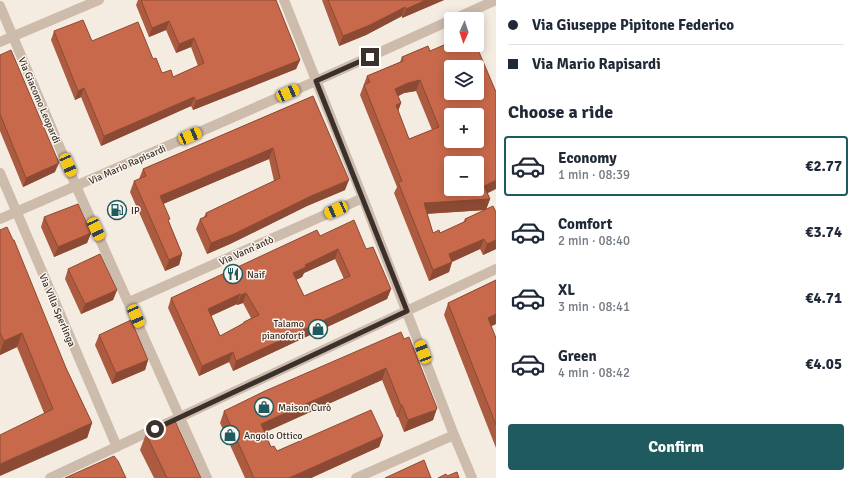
<!DOCTYPE html>
<html lang="en">
<head>
<meta charset="utf-8">
<style>
  body { margin:0; font-family:Signika,sans-serif; background:#f6f6f7; color:#1f2937; height:100vh; display:flex; flex-direction:column; font-size:15px; white-space:nowrap }
  * { box-sizing:border-box; margin:0 }
  p { font-size:13px; color:#747a83 }
  .icon { flex:none; width:22px; height:22px; fill:none; stroke:currentColor; stroke-width:2; stroke-linecap:round; stroke-linejoin:round }
  .map { position:relative; flex:1; overflow:hidden }
  .panel { display:flex; flex-direction:column; background:#fff; width:360px }
  .panel>* { flex:none }
  .guide { display:grid; align-content:center; height:88px; padding:0 12px; background:#fff }
  .needle { width:26px; rotate:183deg }
  .tools { position:absolute; left:444px; top:12px; display:grid; gap:8px }
  .tools a { display:grid; place-items:center; width:40px; height:40px; border-radius:4px; background:#fff; box-shadow:0 2px 10px #0003; font-size:20px }
  .end { position:absolute; width:18px; height:18px; margin:-9px; border:5px solid #3b302b; background:#fff; box-shadow:0 0 0 2px #fff }
  .from { border-radius:50% }
  .car { position:absolute; width:12px; height:24px; margin:-12px -6px; border-radius:5px; box-shadow:0 0 3px 1px #0007; background:linear-gradient(#f5c518 24%,#345 0 40%,#f5c518 0 76%,#345 0 86%,#f5c518 0) }
  .guide b { display:flex; align-items:center; gap:14px; height:38px; font-size:15px }
  .guide b+b { border-top:1px solid #e0e1e3 }
  .guide i { width:10px; height:10px; background:#1f2937 }
  ul { padding:0; list-style:none }
  li { display:flex; align-items:center; gap:12px; height:60px; margin:0 8px 6px; padding:0 4px; border:2px solid transparent; border-radius:4px }
  li div { flex:1 }
  li b { display:block; font-size:15px }
  li em { font-style:normal; font-weight:700 }
  li.active { border-color:#1f5a5e }
  li>.icon { width:36px; height:36px; stroke-width:1.5 }
  h2 { padding:0 12px; font-size:18px; line-height:48px }
  .cta { display:flex; gap:8px; margin-top:auto; padding:8px 12px }
  .cta a { flex:1; height:46px; border-radius:4px; background:#1f5a5e; color:#fff; font-size:16px; font-weight:700; line-height:46px; text-align:center }
  main { display:flex; flex:1; min-height:0 }
  .map>svg:first-child { display:block }
  .lines { fill:none; stroke-linecap:round; stroke-linejoin:round }
  .minor { stroke:#cdbbac; stroke-width:10 }
  .tertiary { stroke:#cdbbac; stroke-width:10 }
  .wall { fill:#ac5a40; fill-rule:evenodd }
  .shaded-wall { fill:#8c4a34 }
  .building { fill:#c8694b; stroke:#8c4a34; fill-rule:evenodd }
  .route { stroke:#3b302b; stroke-width:5 }
  .labels { text-anchor:middle; stroke-width:3; stroke-linejoin:round; paint-order:stroke }
  .street-label { font-size:10px; fill:#3b302b; stroke:#fbf5ee }
  .poi-label { font-size:10px; fill:#3b302b; stroke:#fbf5ee; text-anchor:start }
</style>
</head>
<body>
<main>
<div class="map">
<svg width="496" height="478" viewBox="0 0 496 478">
  <rect width="100%" height="100%" fill="#f4ebe1"/>
  <g class="lines">
    <path class="minor" d="M284,0L363,198L454,435L472,478
      M454,19L496,0
      M0,42L99,0
      M0,173L117,447
      M0,219L316,81L451,20
      M129,302L363,198
      M50,478L496,269
      M356,478L454,435"/>
    <path class="tertiary" d="M0,6L76,186L207,478"/>
  </g>
  <path class="wall" d="M138,0H276L300,60L296,69L193,110L191,106L101,146L81,97L75,100L51,40L54,31L153,59L162,73L173,77L198,66L191,47L176,53L166,30L149,37L136,5Z
    M322,0H444L402,18V16L366,35L339,46Z
    M428,46L490,199L486,209L496,212V249L483,255L480,249L452,262L449,272L429,281L394,193L397,187L360,95L367,76L400,62L402,57ZM416,91L432,130L409,139L398,111L401,103L398,96L404,93ZM485,210L465,219L463,223L440,233H433L427,214Z
    M0,55L55,172L23,187L0,131Z
    M313,96L345,190L307,206L230,244L207,254L196,229L200,219L204,217L206,213L274,181L269,159L163,204L169,222L182,254L179,265L165,271L130,192L134,181L139,179L143,169Z
    M44,217L91,233L87,243L54,257L41,227Z
    M0,230L66,368L92,423L87,438L44,413L17,347L0,355Z
    M320,236L366,249L391,289L387,299L233,371L229,362L199,376L168,308L171,298ZM335,259L344,279L304,296L296,280L302,277L304,273ZM243,303L251,318L244,322L243,324L220,336L211,316L237,304V305Z
    M68,269L117,290L113,300L81,314L65,279Z
    M496,280V324L491,326L496,338V448L444,315L448,303Z
    M99,335L148,360L145,370L112,384L95,345Z
    M404,339L437,408L433,420L431,421L404,432L398,417H397L382,380L264,432L271,447L277,451L383,436L379,447L311,478H245L220,423L224,411Z
    M146,434L201,478H154L140,450Z"/>
  <path class="shaded-wall" d="M426,0H444L402,18L406,9Z
    M405,7L402,16L366,35L339,46L343,36Z
    M169,21L166,30L149,37L152,28Z
    M194,38L191,47L176,53L179,44Z
    M300,60L296,69L193,110L196,101Z
    M420,80L416,91L404,93L391,100L395,89L408,83Z
    M84,88L81,97L75,100L78,91Z
    M194,97L191,106L101,146L104,136Z
    M401,103L397,114L396,105Z
    M273,148L269,159L156,207L160,196Z
    M59,163L55,172L23,187L26,178Z
    M349,180L345,190L307,206L230,244L207,254L211,243L311,196Z
    M496,180V189L480,197L484,186Z
    M490,199L486,210L420,214L424,203Z
    M91,233L87,243L54,257L58,247Z
    M484,239L480,249L445,265L449,254Z
    M496,240V249L483,255L487,244Z
    M338,249L335,259L304,273L302,277L289,283L293,273L305,265Z
    M182,254L179,265L165,271L169,260Z
    M452,262L449,272L429,281L433,270Z
    M391,289L387,299L233,371L236,361Z
    M117,290L113,300L81,314L85,304Z
    M246,293L243,303L237,305L241,295Z
    M240,294L237,304L204,319L208,309Z
    M496,314V324L483,330L488,318Z
    M22,333L17,347L0,355V352L4,341Z
    M233,352L229,362L199,376L202,366Z
    M148,360L145,370L112,384L116,373Z
    M386,368L382,380L257,436L261,424Z
    M402,405L398,417H397L401,406Z
    M437,408L433,420L431,421L404,432L408,420Z
    M92,423L87,438L0,476V464Z
    M383,436L379,447L311,478H289Z"/>
  <path class="building" d="M141,0H276L300,60L196,101L194,97L104,136L84,88L78,91L54,31L83,20L92,41L138,22L153,59L156,58L162,73L171,70L173,77L204,63L194,38L179,44L169,21L152,28Z
    M328,0H426L406,9L405,7L370,25L343,36Z
    M451,42V45H476L496,92V180L484,186L490,199L424,203L433,233L439,230L440,233L466,221L465,219L493,206L496,212V240L487,244L484,239L449,254L452,262L433,270L398,182L402,181L364,85L370,82L367,76L403,61L402,57L428,46L430,51ZM451,67H477V93H451ZM420,80L439,127L409,139L396,105L401,103L395,89L408,83ZM451,115H477V141H451ZM451,163H477V189H451Z
    M11,50L59,163L26,178L0,114V55Z
    M313,96L349,180L311,196L234,234L211,243L200,219L207,216L206,213L280,178L273,148L160,196L170,219L168,220L182,254L169,260L134,181L146,176L143,169Z
    M78,204L91,233L58,247L44,217Z
    M354,220L366,249L373,247L391,289L236,361L233,352L202,366L171,298L317,230L320,236ZM338,249L350,276L304,296L293,273L306,267L305,265ZM246,293L259,315L244,322V323L220,336L208,309L240,294L241,295Z
    M7,227L13,240H14L66,368L92,423L0,464V435L53,409L22,333L4,341L0,333V230Z
    M100,254L117,290L85,304L68,269Z
    M496,280V314L488,318L496,338V425L448,303Z
    M131,320L148,360L116,373L99,335Z
    M401,332L404,339L409,337L437,408L436,410L408,420L402,405L401,406L386,368L261,424L271,447L274,446L277,451L371,410L383,436L289,478H254L224,411L265,391Z
    M175,421L201,478H167L146,434Z
    M114,456L118,461L126,478H65Z
    M424,460L431,478H385Z
    M457,472L459,478H438L446,474L447,476Z"/>
  <g class="lines">
    <path class="route" d="M155,429L407,311L316,81L370,57"/>
  </g>
  <defs>
    <symbol id="fuel-ring" viewBox="-11 -11 22 22"><circle r="9.5" fill="#fbf5ee" stroke="#1f5a5e" stroke-width="1.5"/><path d="M-5.5-6h7V0h2V4h1.3V-2.5L3-4.5l.8-.8L6-3V5H2.5V1h-1V6h-7ZM-4.2-4.7v3.2H.2V-4.7Z" fill="#1f5a5e"/></symbol>
    <symbol id="restaurant-ring" viewBox="-11 -11 22 22"><circle r="9.5" fill="#fbf5ee" stroke="#1f5a5e" stroke-width="1.5"/><path d="M-5-6h1v4h1v-4h1v4h1v-4h1v5L-1.5 .5V6h-2V.5L-5-1ZM5-6V6H3V1.5H1.5Q1.5-4 5-6Z" fill="#1f5a5e"/></symbol>
    <symbol id="shop-ring" viewBox="-11 -11 22 22"><circle r="9.5" fill="#fbf5ee" stroke="#1f5a5e" stroke-width="1.5"/><path d="M-5-2.5h2.3a2.7 3.5 0 0 1 5.4 0H5L5.5 6h-11ZM-1.5-2.5h3a1.5 2.3 0 0 0-3 0Z" fill="#1f5a5e"/></symbol>
  </defs>
  <g fill-rule="evenodd">
    <use href="#fuel-ring" x="106" y="199" width="22" height="22"/>
    <use href="#restaurant-ring" x="222" y="263" width="22" height="22"/>
    <use href="#shop-ring" x="307" y="318" width="22" height="22"/>
    <use href="#shop-ring" x="253" y="396" width="22" height="22"/>
    <use href="#shop-ring" x="219" y="424" width="22" height="22"/>
  </g>
  <g class="labels">
    <g class="street-label">
      <text transform="translate(40 100) rotate(67)" y="4">Via Giacomo Leopardi</text>
      <text transform="translate(127 164) rotate(-24)" y="4">Via Mario Rapisardi</text>
      <text transform="translate(246 250) rotate(-24)" y="4">Via Vann'antò</text>
      <text transform="translate(58 310) rotate(67)" y="4">Via Villa Sperlinga</text>
    </g>
    <g class="poi-label">
      <text x="131" y="214">IP</text>
      <text x="247" y="278">Naif</text>
      <text x="304" y="327" text-anchor="end">Talamo<tspan x="304" dy="12">pianoforti</tspan></text>
      <text x="278" y="411">Maison Curò</text>
      <text x="244" y="439">Angolo Ottico</text>
    </g>
  </g>
</svg>
<div class="tools">
<a><svg class="needle" viewBox="-14 -14 28 28"><path d="M0-13l5 13h-10z" fill="#e53935"/><path d="M0 13l5-13h-10z" fill="#747a83"/></svg></a>
<a><svg class="icon" aria-label="layers" viewBox="0 0 24 24"><path d="M12 4l9 5-9 5-9-5zM3 14l9 5 9-5"/></svg></a>
<a>+</a>
<a>−</a>
</div>
<i class="end from" style="left:155px;top:429px"></i>
<i class="end" style="left:370px;top:57px"></i>
<i class="car" style="left:288px;top:93px;rotate:66deg"></i>
<i class="car" style="left:190px;top:136px;rotate:67deg"></i>
<i class="car" style="left:68px;top:165px;rotate:157deg"></i>
<i class="car" style="left:336px;top:210px;rotate:246deg"></i>
<i class="car" style="left:96px;top:229px;rotate:155deg"></i>
<i class="car" style="left:136px;top:316px;rotate:156deg"></i>
<i class="car" style="left:423px;top:352px;rotate:339deg"></i>
</div>
<section class="panel">
<div class="guide">
<b><i class="from"></i>Via Giuseppe Pipitone Federico</b>
<b><i></i>Via Mario Rapisardi</b>
</div>
<h2>Choose a ride</h2>
<ul>
<li class="active"><svg class="icon" aria-label="car" viewBox="0 0 24 24"><path d="M5 17H2v-5l4-1 3-4h7l3 4 3 1v5h-3M9 17h6M6 11h13"/><circle cx="7" cy="17" r="2"/><circle cx="17" cy="17" r="2"/></svg><div><b>Economy</b><p>1 min · 08:39</p></div><em>€2.77</em></li>
<li><svg class="icon" aria-label="car" viewBox="0 0 24 24"><path d="M5 17H2v-5l4-1 3-4h7l3 4 3 1v5h-3M9 17h6M6 11h13"/><circle cx="7" cy="17" r="2"/><circle cx="17" cy="17" r="2"/></svg><div><b>Comfort</b><p>2 min · 08:40</p></div><em>€3.74</em></li>
<li><svg class="icon" aria-label="car" viewBox="0 0 24 24"><path d="M5 17H2v-5l4-1 3-4h7l3 4 3 1v5h-3M9 17h6M6 11h13"/><circle cx="7" cy="17" r="2"/><circle cx="17" cy="17" r="2"/></svg><div><b>XL</b><p>3 min · 08:41</p></div><em>€4.71</em></li>
<li><svg class="icon" aria-label="car" viewBox="0 0 24 24"><path d="M5 17H2v-5l4-1 3-4h7l3 4 3 1v5h-3M9 17h6M6 11h13"/><circle cx="7" cy="17" r="2"/><circle cx="17" cy="17" r="2"/></svg><div><b>Green</b><p>4 min · 08:42</p></div><em>€4.05</em></li>
</ul>
<div class="cta"><a>Confirm</a></div>
</section>
</main>
</body>
</html>
